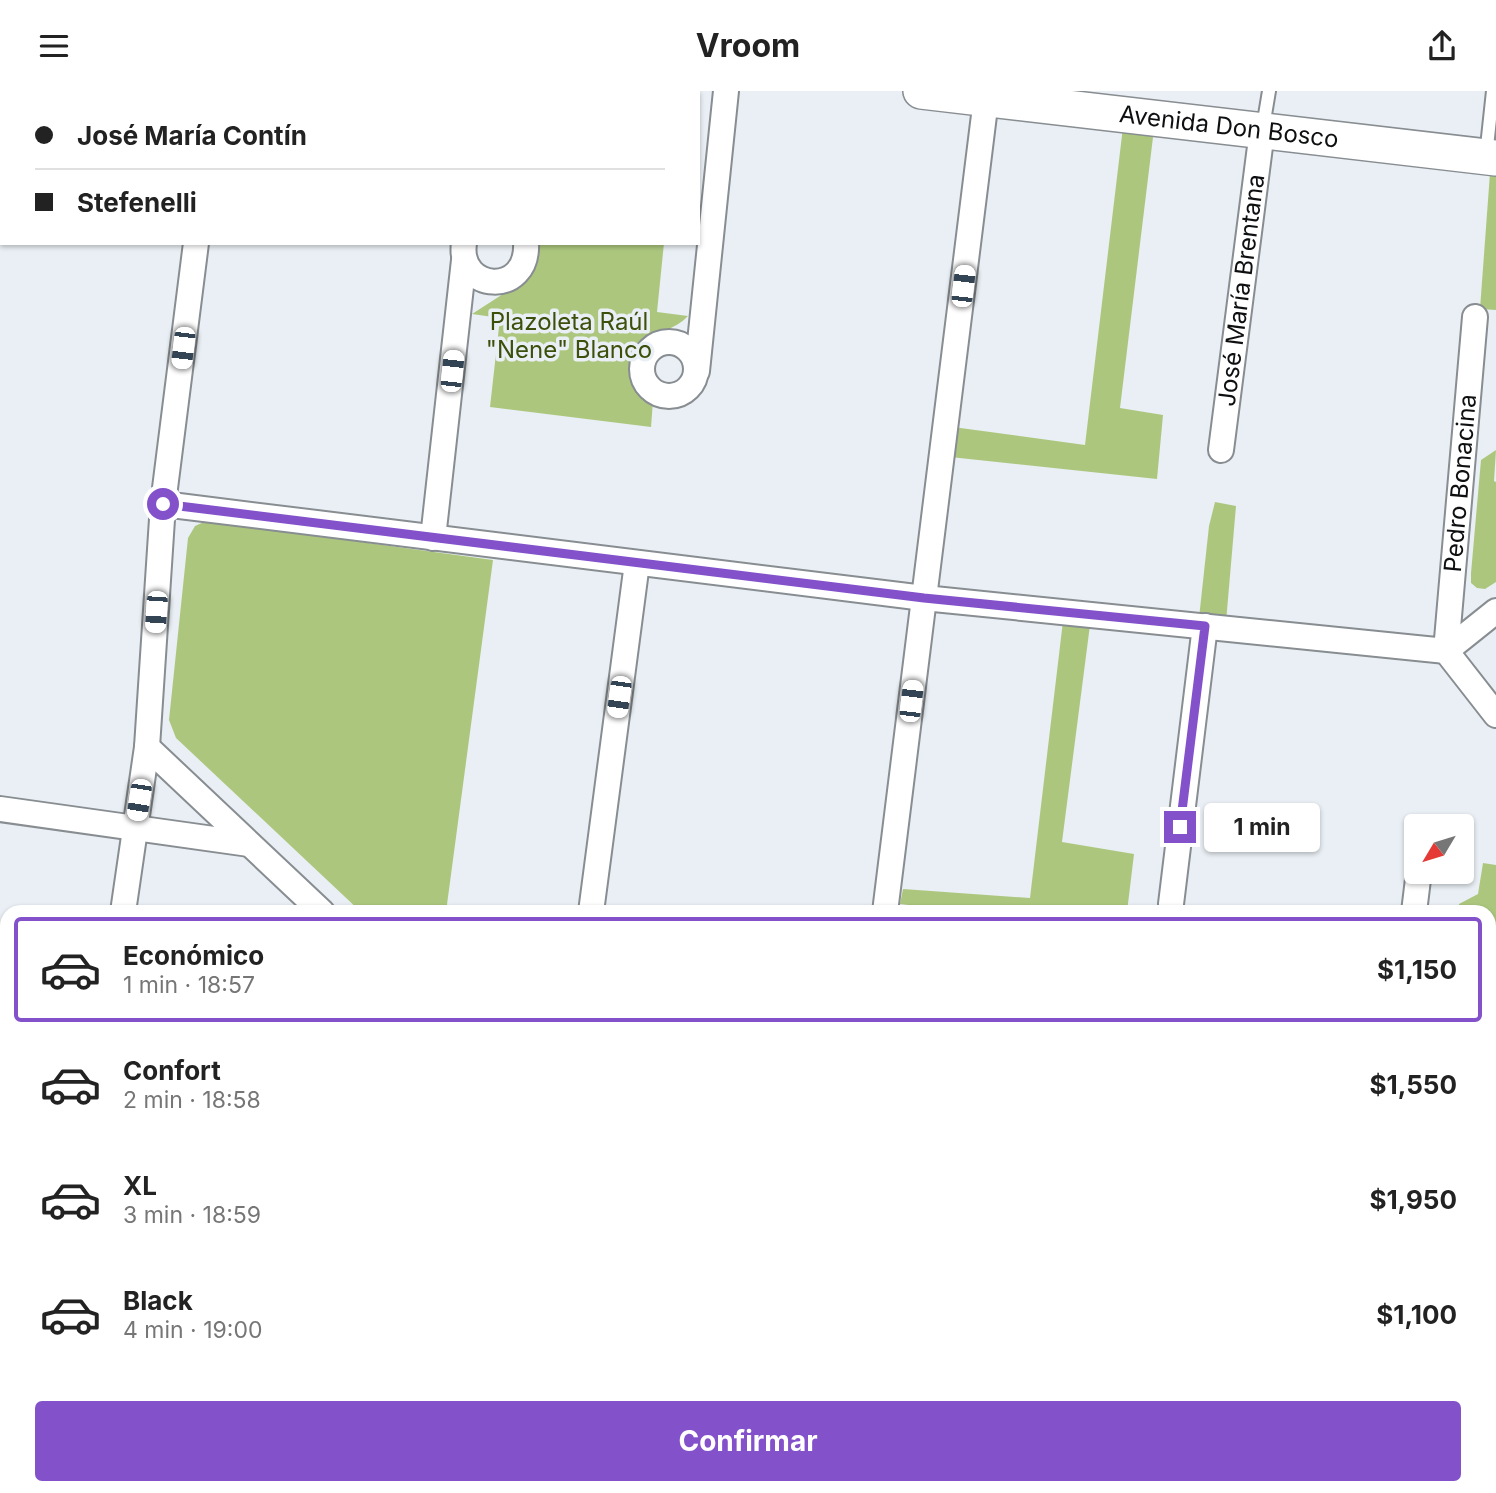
<!DOCTYPE html>
<html lang="es">
<head>
<meta charset="utf-8">
<style>
  body { margin:0; font-family:Inter,sans-serif; background:#f2f2f2; color:#222; height:100vh; display:flex; flex-direction:column; font-size:26px; white-space:nowrap }
  * { box-sizing:border-box; margin:0 }
  p { font-size:23px; color:#767676 }
  .icon { flex:none; width:38px; height:38px; fill:none; stroke:currentColor; stroke-width:2; stroke-linecap:round; stroke-linejoin:round }
  .map { position:relative; flex:1; overflow:hidden }
  .details { position:absolute; left:0px; top:814px; width:1496px; height:590px; display:flex; flex-direction:column; background:#fff; border-radius:21px 21px 0 0; box-shadow:0 2px 5px #0004 }
  .details>* { flex:none }
  .banner { position:absolute; left:0px; top:0px; width:700px; height:154px; box-shadow:0 2px 5px #0004; display:grid; align-content:center; height:154px; padding:0 35px; background:#fff }
  .needle { width:46px; rotate:232deg }
  .buttons { position:absolute; left:1404px; top:723px; display:grid; gap:14px }
  .buttons a { display:grid; place-items:center; width:70px; height:70px; border-radius:7px; background:#fff; box-shadow:0 2px 5px #0004; font-size:35px }
  .end { position:absolute; width:32px; height:32px; margin:-16px; border:9px solid #8352cb; background:#fff; box-shadow:0 0 0 4px #fff }
  .from { border-radius:50% }
  .bubble { position:absolute; height:49px; border-radius:7px; background:#fff; box-shadow:0 2px 5px #0004; font-size:23px; font-weight:700; line-height:49px; text-align:center }
  .car { position:absolute; width:21px; height:42px; margin:-21px -10px; border-radius:9px; box-shadow:0 0 5px 2px #0007; background:linear-gradient(#fff 24%,#345 0 40%,#fff 0 76%,#345 0 86%,#fff 0) }
  .banner b { display:flex; align-items:center; gap:24px; height:66px; font-size:26px }
  .banner b+b { border-top:2px solid #e0e0e0 }
  .banner i { width:18px; height:18px; background:#222 }
  ul { padding:12px 0 0; list-style:none }
  li { display:flex; align-items:center; gap:21px; height:105px; margin:0 14px 10px; padding:0 21px; border:4px solid transparent; border-radius:7px }
  li div { flex:1 }
  li b { display:block; font-size:26px }
  li em { font-style:normal; font-weight:700 }
  li.current { border-color:#8352cb }
  li>.icon { width:63px; height:63px; stroke-width:1.5 }
  .button { display:flex; gap:14px; margin-top:auto; padding:14px 35px }
  .button a { flex:1; height:80px; border-radius:7px; background:#8352cb; color:#fff; font-size:28px; font-weight:700; line-height:80px; text-align:center }
  header { display:flex; justify-content:space-between; align-items:center; height:91px; padding:0 35px; background:#fff; font-size:32px; font-weight:700 }
  .map>svg:first-child { display:block }
  .green { fill:#acc77d }
  .lines { fill:none; stroke-linecap:round; stroke-linejoin:round }
  .lane-casing { stroke:#878d91; stroke-width:16 }
  .street-casing { stroke:#878d91; stroke-width:28 }
  .secondary-casing { stroke:#878d91; stroke-width:38 }
  .lane { stroke:#fff; stroke-width:12 }
  .street { stroke:#fff; stroke-width:24 }
  .secondary { stroke:#fff; stroke-width:35 }
  .route { stroke:#8352cb; stroke-width:9 }
  .labels { text-anchor:middle; stroke-width:7; stroke-linejoin:round; paint-order:stroke }
  .street-label { font-size:24px; fill:#0d0f11; stroke:#e9eff4 }
  .park-label { font-size:24px; fill:#3c500b; stroke:#e9eff4 }
</style>
</head>
<body>
<header><svg class="icon" aria-label="menu" viewBox="0 0 24 24"><path d="M4 6h16M4 12h16M4 18h16"/></svg>Vroom<svg class="icon" aria-label="share" viewBox="0 0 24 24"><path d="M12 15V3M7 8l5-5 5 5M5 13v7h14v-7"/></svg></header>
<div class="map">
<svg width="1496" height="1402" viewBox="0 0 1496 1402">
  <rect width="100%" height="100%" fill="#e9eff4"/>
  <path class="green" d="M1123,36L1154,38L1120,317L1163,324L1157,388L950,366L953,336L1085,354Z
    M1490,82H1496V219L1480,218Z
    M535,152H664L657,221L688,225C676,238 657,241 645,251C625,269 636,296 653,310L651,336L490,316L500,227L472,223L525,189Z
    M1496,359L1494,390L1496,391V491L1485,498L1477,497L1471,492V482L1481,369Z
    M1215,411L1236,415L1226,531L1199,527L1209,435Z
    M206,430L493,469L446,821H361L176,647L169,629L188,447L195,435Z
    M1063,530L1090,534L1062,751L1134,763L1127,821H967L900,813L903,798L1030,807Z
    M1483,772L1496,774V878L1489,877V821H1459V813L1478,803Z
    M840,1396H1085V1397L1080,1402H839Z"/>
  <g class="lines">
    <defs>
      <path id="lane" d="M1263,36L1269,0
        M1486,65L1493,0"/>
      <g id="street">
        <path d="M215,2V0"/>
        <path d="M464,152C457,201 529,206 526,152"/>
        <circle cx="669" cy="278" r="27"/>
        <path d="M697,280L726,0"/>
        <path id="s1" d="M1221,359L1262,40"/>
        <path id="s2" d="M163,413L924,507L1446,560L1475,226"/>
        <path d="M433,447L464,169"/>
        <path d="M1496,520L1446,560L1496,624"/>
        <path d="M147,656L322,821"/>
        <path d="M0,718L249,753"/>
        <path d="M1171,813L1205,535"/>
        <path d="M123,821L147,656L163,413L196,152"/>
        <path d="M591,821L637,472"/>
        <path d="M885,821L987,0"/>
        <path d="M1414,821L1419,780"/>
        <path d="M1489,1026L1496,1027"/>
        <path d="M1489,1268L1496,1262"/>
        <path d="M1374,1396L1380,1402"/>
        <path d="M41,1402L42,1396"/>
        <path d="M818,1402V1396"/>
        <path d="M1346,1402L1353,1396"/>
      </g>
      <g id="secondary">
        <path id="s3" d="M921,0L1496,67"/>
      </g>
    </defs>
    <use href="#lane" class="lane-casing"/>
    <use href="#street" class="street-casing"/>
    <use href="#secondary" class="secondary-casing"/>
    <use href="#lane" class="lane"/>
    <use href="#street" class="street"/>
    <use href="#secondary" class="secondary"/>
  </g>
  <g class="lines">
    <path class="route" d="M163,413L924,507L1205,535L1180,736"/>
  </g>
  <g class="labels">
    <g class="street-label">
      <text dy="8" stroke="none"><textPath href="#s3" startOffset="310">Avenida Don Bosco</textPath></text>
      <text dy="8" stroke="none"><textPath href="#s1" startOffset="161">José María Brentana</textPath></text>
      <text dy="8" stroke="none"><textPath href="#s2" startOffset="1460">Pedro Bonacina</textPath></text>
    </g>
    <g class="park-label">
      <text x="569" y="239">Plazoleta Raúl<tspan x="569" dy="28">"Nene" Blanco</tspan></text>
    </g>
  </g>
</svg>
<div class="buttons">
<a><svg class="needle" viewBox="-14 -14 28 28"><path d="M0-13l5 13h-10z" fill="#e53935"/><path d="M0 13l5-13h-10z" fill="#767676"/></svg></a>
</div>
<i class="end from" style="left:163px;top:413px"></i>
<i class="end" style="left:1180px;top:736px"></i>
<div class="bubble" style="left:1204px;top:712px;width:116px">1 min</div>
<i class="car" style="left:963px;top:195px;rotate:7deg"></i>
<i class="car" style="left:183px;top:257px;rotate:187deg"></i>
<i class="car" style="left:452px;top:280px;rotate:6deg"></i>
<i class="car" style="left:156px;top:521px;rotate:184deg"></i>
<i class="car" style="left:619px;top:606px;rotate:188deg"></i>
<i class="car" style="left:911px;top:610px;rotate:7deg"></i>
<i class="car" style="left:139px;top:709px;rotate:189deg"></i>
<div class="banner">
<b><i class="from"></i>José María Contín</b>
<b><i></i>Stefenelli</b>
</div>
<section class="details">
<ul>
<li class="current"><svg class="icon" aria-label="car" viewBox="0 0 24 24"><path d="M5 17H2v-5l4-1 3-4h7l3 4 3 1v5h-3M9 17h6M6 11h13"/><circle cx="7" cy="17" r="2"/><circle cx="17" cy="17" r="2"/></svg><div><b>Económico</b><p>1 min · 18:57</p></div><em>$1,150</em></li>
<li><svg class="icon" aria-label="car" viewBox="0 0 24 24"><path d="M5 17H2v-5l4-1 3-4h7l3 4 3 1v5h-3M9 17h6M6 11h13"/><circle cx="7" cy="17" r="2"/><circle cx="17" cy="17" r="2"/></svg><div><b>Confort</b><p>2 min · 18:58</p></div><em>$1,550</em></li>
<li><svg class="icon" aria-label="car" viewBox="0 0 24 24"><path d="M5 17H2v-5l4-1 3-4h7l3 4 3 1v5h-3M9 17h6M6 11h13"/><circle cx="7" cy="17" r="2"/><circle cx="17" cy="17" r="2"/></svg><div><b>XL</b><p>3 min · 18:59</p></div><em>$1,950</em></li>
<li><svg class="icon" aria-label="car" viewBox="0 0 24 24"><path d="M5 17H2v-5l4-1 3-4h7l3 4 3 1v5h-3M9 17h6M6 11h13"/><circle cx="7" cy="17" r="2"/><circle cx="17" cy="17" r="2"/></svg><div><b>Black</b><p>4 min · 19:00</p></div><em>$1,100</em></li>
</ul>
<div class="button"><a>Confirmar</a></div>
</section>
</div>
</body>
</html>
